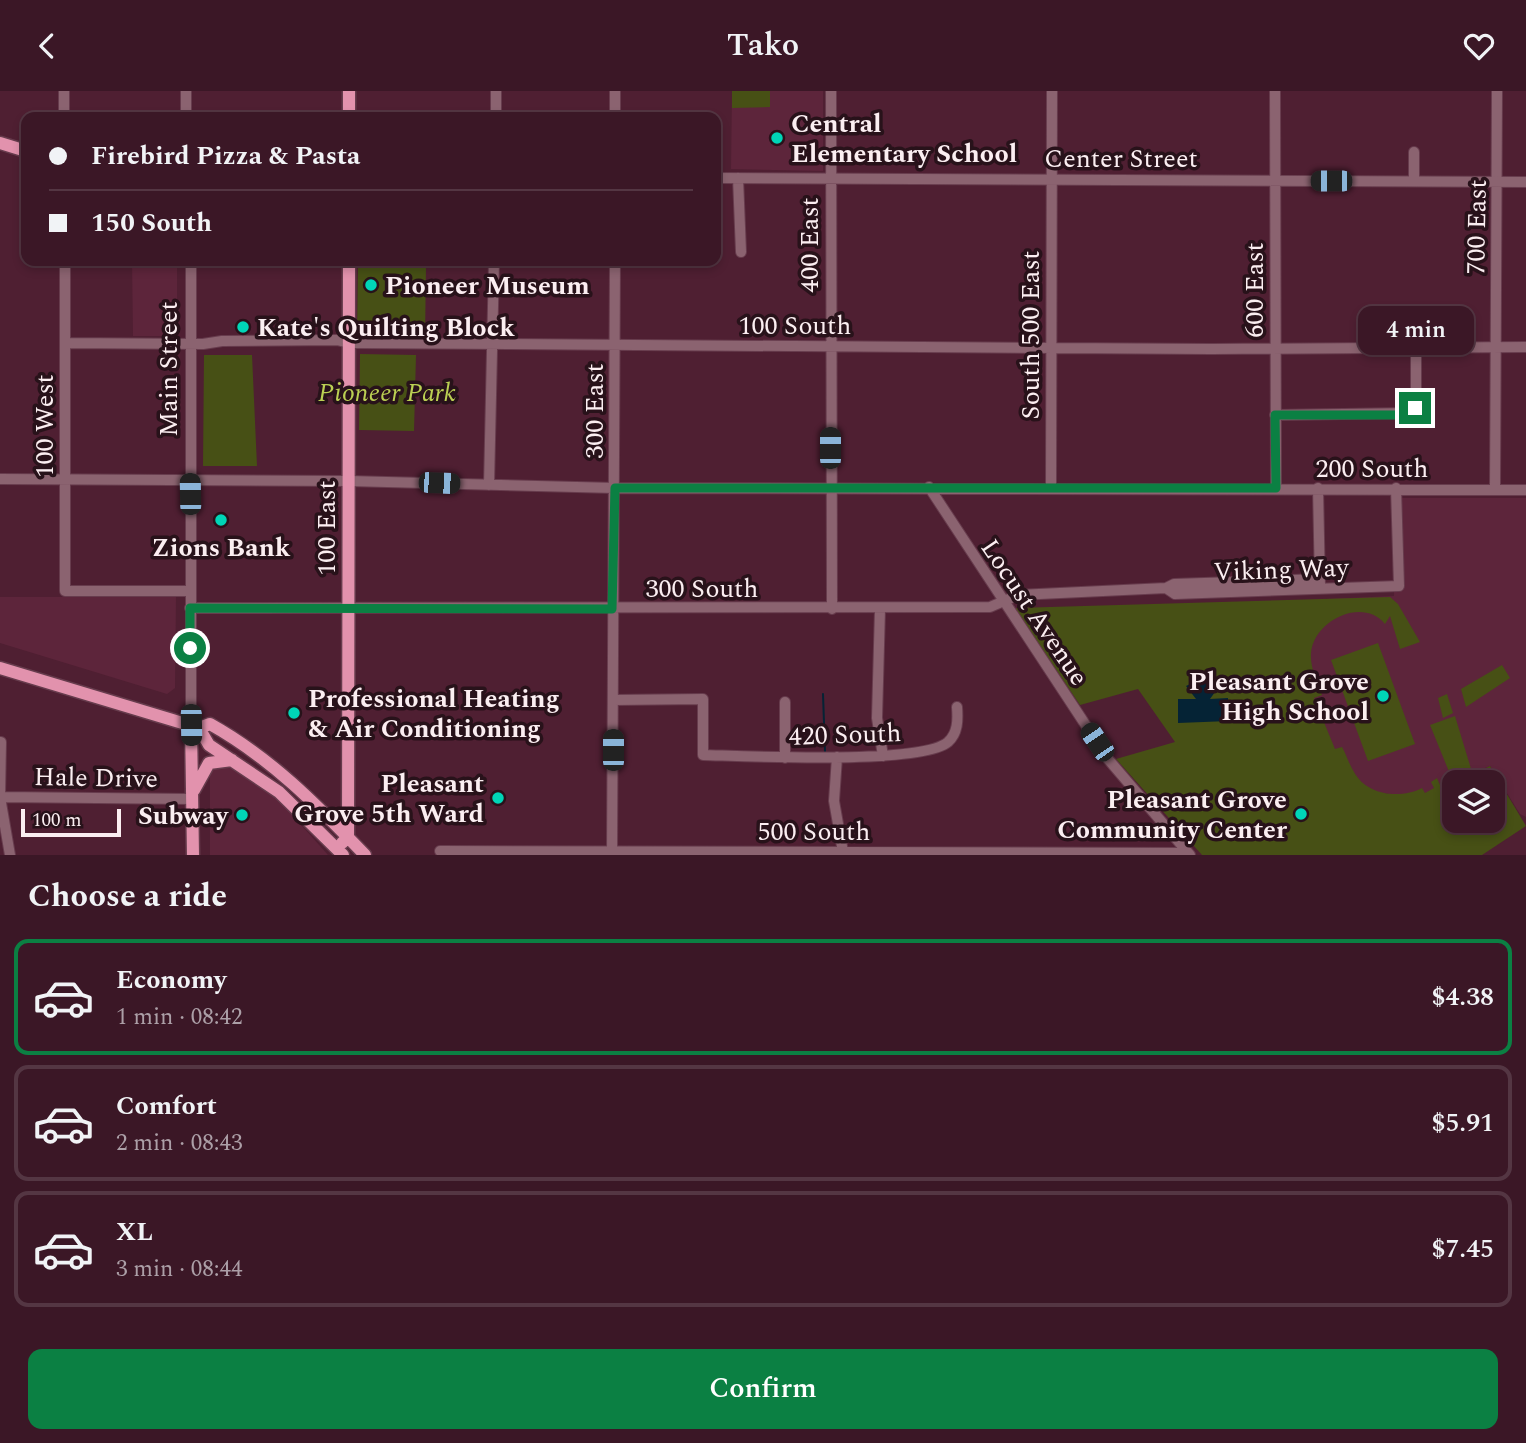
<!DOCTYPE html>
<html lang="en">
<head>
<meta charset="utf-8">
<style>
  body { margin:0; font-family:Spectral,serif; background:#462432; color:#f1f3f6; height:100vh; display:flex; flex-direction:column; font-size:26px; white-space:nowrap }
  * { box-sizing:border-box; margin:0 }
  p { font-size:23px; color:#ac9fa7 }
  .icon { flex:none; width:38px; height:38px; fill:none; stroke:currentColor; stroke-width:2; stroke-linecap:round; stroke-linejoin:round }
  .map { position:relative; height:764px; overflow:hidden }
  .details { display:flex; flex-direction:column; background:#3b1726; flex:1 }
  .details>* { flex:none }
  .guide { position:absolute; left:21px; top:21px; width:700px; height:154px; border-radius:14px; box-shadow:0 4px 10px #0003,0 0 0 2px #543643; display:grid; align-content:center; height:154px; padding:0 28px; background:#3b1726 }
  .fabs { position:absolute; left:1442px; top:679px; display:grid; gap:14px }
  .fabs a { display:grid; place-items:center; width:63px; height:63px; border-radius:14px; background:#3b1726; box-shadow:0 4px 10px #0003,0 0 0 2px #543643; font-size:35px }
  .scale { position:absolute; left:21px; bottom:18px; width:100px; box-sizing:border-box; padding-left:7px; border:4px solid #fbeef1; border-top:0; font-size:19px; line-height:24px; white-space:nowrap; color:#fbeef1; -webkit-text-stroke:5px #28121a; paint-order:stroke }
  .end { position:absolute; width:32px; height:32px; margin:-16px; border:9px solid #0b8043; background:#fff; box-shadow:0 0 0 4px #fff }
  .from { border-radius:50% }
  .bubble { position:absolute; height:49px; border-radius:14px; background:#3b1726; box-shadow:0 4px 10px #0003,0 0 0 2px #543643; font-size:23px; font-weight:600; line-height:49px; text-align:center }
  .car { position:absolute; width:21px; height:42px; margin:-21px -10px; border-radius:9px; box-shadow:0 0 5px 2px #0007; background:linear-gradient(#222 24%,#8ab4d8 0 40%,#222 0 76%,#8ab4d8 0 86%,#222 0) }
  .guide b { display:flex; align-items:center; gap:24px; height:66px; font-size:26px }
  .guide b+b { border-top:2px solid #543643 }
  .guide i { width:18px; height:18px; background:#f1f3f6 }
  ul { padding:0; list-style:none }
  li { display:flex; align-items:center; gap:21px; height:116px; margin:0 14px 10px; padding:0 14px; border:4px solid #543643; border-radius:14px }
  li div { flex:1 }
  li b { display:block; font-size:26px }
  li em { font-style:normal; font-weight:600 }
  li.active { border-color:#0b8043 }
  li>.icon { width:63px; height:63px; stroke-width:1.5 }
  h2 { padding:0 28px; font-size:32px; line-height:84px }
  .button { display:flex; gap:14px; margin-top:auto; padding:14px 28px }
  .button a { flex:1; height:80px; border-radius:14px; background:#0b8043; color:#fff; font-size:28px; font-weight:600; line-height:80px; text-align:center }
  header { display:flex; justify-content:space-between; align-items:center; height:91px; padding:0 28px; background:#3b1726; font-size:32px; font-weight:600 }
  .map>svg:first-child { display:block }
  .built { fill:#5d253b }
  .green { fill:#475015; fill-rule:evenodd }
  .water { fill:#052335 }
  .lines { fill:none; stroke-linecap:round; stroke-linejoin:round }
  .stream { stroke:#052335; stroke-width:2 }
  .minor-casing { stroke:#673c4d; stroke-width:12 }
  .major-casing { stroke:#673c4d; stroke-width:15 }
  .minor { stroke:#8b6370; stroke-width:10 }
  .major { stroke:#e292ad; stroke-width:12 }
  .route { stroke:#0b8043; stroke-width:9 }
  .poi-dot { fill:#00d5b7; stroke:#28121a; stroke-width:2.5 }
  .labels { text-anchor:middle; stroke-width:7; stroke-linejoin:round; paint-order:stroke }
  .poi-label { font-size:26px; font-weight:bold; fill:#fbeef1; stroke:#28121a; text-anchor:start }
  .street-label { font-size:26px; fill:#fbeef1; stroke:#28121a }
  .park-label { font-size:26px; font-style:italic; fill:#bbd053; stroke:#28121a }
</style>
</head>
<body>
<header><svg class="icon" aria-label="back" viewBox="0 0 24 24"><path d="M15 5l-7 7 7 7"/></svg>Tako<svg class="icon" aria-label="heart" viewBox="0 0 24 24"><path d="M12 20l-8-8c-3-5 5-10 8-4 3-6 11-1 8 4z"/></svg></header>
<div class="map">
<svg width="1526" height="764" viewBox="0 0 1526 764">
  <rect width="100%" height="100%" fill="#4f1f32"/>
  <path class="built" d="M732,0H823V80L731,78Z
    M132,170H177V245H133Z
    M1396,407H1526V726L1520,723L1490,675L1418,707L1243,683L1235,512L1394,505Z
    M0,506H176L175,597L167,603L0,552Z
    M220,672L232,673L278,708L328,764H210V681Z"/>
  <path class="green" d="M732,0H770V16L732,17Z
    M358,170H409L426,176L425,248L361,247L357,243Z
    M360,263L416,264L414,340L359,339Z
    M204,264H252L257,375H203Z
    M1390,506L1398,513L1420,551L1400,558L1390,525L1385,533C1363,506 1314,529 1311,562C1310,577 1317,590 1322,604L1314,607L1335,658L1342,656C1346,663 1349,673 1354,681C1367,705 1401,708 1422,697L1425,702L1434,697L1431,691L1437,687L1440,694L1452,688L1430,634L1455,625L1472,681L1471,684L1490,675L1526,735L1482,764H1202L1116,668L1175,651L1138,598L1080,614L1014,517ZM1454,691H1493V730H1454Z
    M1378,552L1415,653L1368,670L1331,569Z
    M1502,574L1510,587L1466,616L1461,598Z
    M1447,603L1453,622L1443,627L1438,607Z"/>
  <path class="water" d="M1203,587L1220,594L1210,608L1228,607L1229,630L1178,632V608H1196L1186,595Z"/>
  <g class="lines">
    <path class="stream" d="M823,603L825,661"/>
    <defs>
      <path id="minor" d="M64,0V26
        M831,0L832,518
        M1275,0L1276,397
        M186,26V0
        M496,26V0
        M615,26V0
        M1414,61V90
        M716,87L1526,91
        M738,87L741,161
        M65,170V500H190
        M65,252L203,253L222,250L337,249L349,252L1212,258L1526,256
        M1275,324L1411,322L1416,314V257
        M0,388L349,390L615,397L1526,399
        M489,394L494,170
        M929,396L1108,668L1190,764
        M1051,397L1052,0
        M1318,397L1320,495
        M1495,399L1497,0
        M1166,497L1175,503L1399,495L1396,397
        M190,517L990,516L1018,504L1166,497L1174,493L1320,488
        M880,518L877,627L883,665
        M613,609L703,608V664C745,665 921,674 948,651C958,642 958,629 957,616
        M191,634V170
        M1,651L0,706L10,764
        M837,666L834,710L843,761
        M785,667V611
        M0,706L192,708
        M440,760L1188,762
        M612,764L615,170"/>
      <path id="major" d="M349,26V0
        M0,52L26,60
        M0,577L199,637
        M191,634L193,764
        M199,637L210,633C271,667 317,714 365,764
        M199,637L209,654L279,701L343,764
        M194,699L209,672L232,669
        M342,752L348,746L349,170"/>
    </defs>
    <use href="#minor" class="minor-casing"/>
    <use href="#major" class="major-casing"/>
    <use href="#minor" class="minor"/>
    <use href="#major" class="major"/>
  </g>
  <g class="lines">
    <path class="route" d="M190,557V517L612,518L615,397H1276L1275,324H1407L1415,317"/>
  </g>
  <g class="poi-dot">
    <circle cx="777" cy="47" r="7"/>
    <circle cx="371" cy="194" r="7"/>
    <circle cx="243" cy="236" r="7"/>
    <circle cx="221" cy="429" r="7"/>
    <circle cx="1383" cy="605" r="7"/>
    <circle cx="294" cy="622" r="7"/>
    <circle cx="498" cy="707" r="7"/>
    <circle cx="1301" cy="723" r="7"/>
    <circle cx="242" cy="724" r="7"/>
  </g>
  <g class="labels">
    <g class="poi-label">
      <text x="791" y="41">Central<tspan x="791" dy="30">Elementary School</tspan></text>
      <text x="385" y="203">Pioneer Museum</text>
      <text x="257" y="245">Kate's Quilting Block</text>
      <text x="221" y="465" text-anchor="middle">Zions Bank</text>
      <text x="1369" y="599" text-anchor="end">Pleasant Grove<tspan x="1369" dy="30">High School</tspan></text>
      <text x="308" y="616">Professional Heating<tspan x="308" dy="30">&amp; Air Conditioning</tspan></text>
      <text x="484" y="701" text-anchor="end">Pleasant<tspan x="484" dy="30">Grove 5th Ward</tspan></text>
      <text x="1287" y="717" text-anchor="end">Pleasant Grove<tspan x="1287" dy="30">Community Center</tspan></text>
      <text x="228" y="733" text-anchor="end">Subway</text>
    </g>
    <g class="street-label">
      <text x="1121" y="76">Center Street</text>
      <text transform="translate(1476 136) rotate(-89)" y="9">700 East</text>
      <text transform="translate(809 154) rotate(-90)" y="9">400 East</text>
      <text transform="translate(1254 199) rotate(-90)" y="9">600 East</text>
      <text x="795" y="243">100 South</text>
      <text transform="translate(1030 244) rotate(-90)" y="9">South 500 East</text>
      <text transform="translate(168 278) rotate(-90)" y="9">Main Street</text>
      <text transform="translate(594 320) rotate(-90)" y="9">300 East</text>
      <text transform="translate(44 335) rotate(-90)" y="9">100 West</text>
      <text x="1372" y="386">200 South</text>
      <text transform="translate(326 437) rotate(-90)" y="9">100 East</text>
      <text transform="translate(1281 478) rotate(-2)" y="9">Viking Way</text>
      <text x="702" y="506">300 South</text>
      <text transform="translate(1035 521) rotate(56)" y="9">Locust Avenue</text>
      <text transform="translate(845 643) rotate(-2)" y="9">420 South</text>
      <text transform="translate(96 686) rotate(1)" y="9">Hale Drive</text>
      <text x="814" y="749">500 South</text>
    </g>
    <g class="park-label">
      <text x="387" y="310">Pioneer Park</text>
    </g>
  </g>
</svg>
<div class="fabs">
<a><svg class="icon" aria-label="layers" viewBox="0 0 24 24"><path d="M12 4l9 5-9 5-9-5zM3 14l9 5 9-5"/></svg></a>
</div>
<div class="scale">100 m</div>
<i class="end from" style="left:190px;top:557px"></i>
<i class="end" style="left:1415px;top:317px"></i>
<div class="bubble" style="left:1358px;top:215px;width:116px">4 min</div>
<i class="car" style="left:1331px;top:90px;rotate:270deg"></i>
<i class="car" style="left:830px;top:357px;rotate:0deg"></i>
<i class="car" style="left:439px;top:392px;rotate:92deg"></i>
<i class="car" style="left:190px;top:403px;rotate:359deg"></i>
<i class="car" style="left:191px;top:634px;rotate:179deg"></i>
<i class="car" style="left:1097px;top:651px;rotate:326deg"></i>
<i class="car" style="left:613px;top:659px;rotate:0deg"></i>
<div class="guide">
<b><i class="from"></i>Firebird Pizza &amp; Pasta</b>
<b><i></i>150 South</b>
</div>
</div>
<section class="details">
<h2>Choose a ride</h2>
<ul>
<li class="active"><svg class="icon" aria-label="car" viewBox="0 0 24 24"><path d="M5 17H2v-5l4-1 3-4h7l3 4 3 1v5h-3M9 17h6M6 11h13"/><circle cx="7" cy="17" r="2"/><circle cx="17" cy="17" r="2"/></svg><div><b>Economy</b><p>1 min · 08:42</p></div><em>$4.38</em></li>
<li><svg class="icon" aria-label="car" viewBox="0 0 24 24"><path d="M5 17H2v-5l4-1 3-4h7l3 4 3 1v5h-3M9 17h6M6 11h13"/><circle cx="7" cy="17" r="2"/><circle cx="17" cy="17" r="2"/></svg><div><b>Comfort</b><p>2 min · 08:43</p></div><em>$5.91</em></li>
<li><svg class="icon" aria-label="car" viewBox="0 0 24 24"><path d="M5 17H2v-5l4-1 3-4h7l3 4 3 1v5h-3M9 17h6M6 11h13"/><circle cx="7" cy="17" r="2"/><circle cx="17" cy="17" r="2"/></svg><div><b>XL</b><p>3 min · 08:44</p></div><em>$7.45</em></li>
</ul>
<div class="button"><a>Confirm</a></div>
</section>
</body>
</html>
